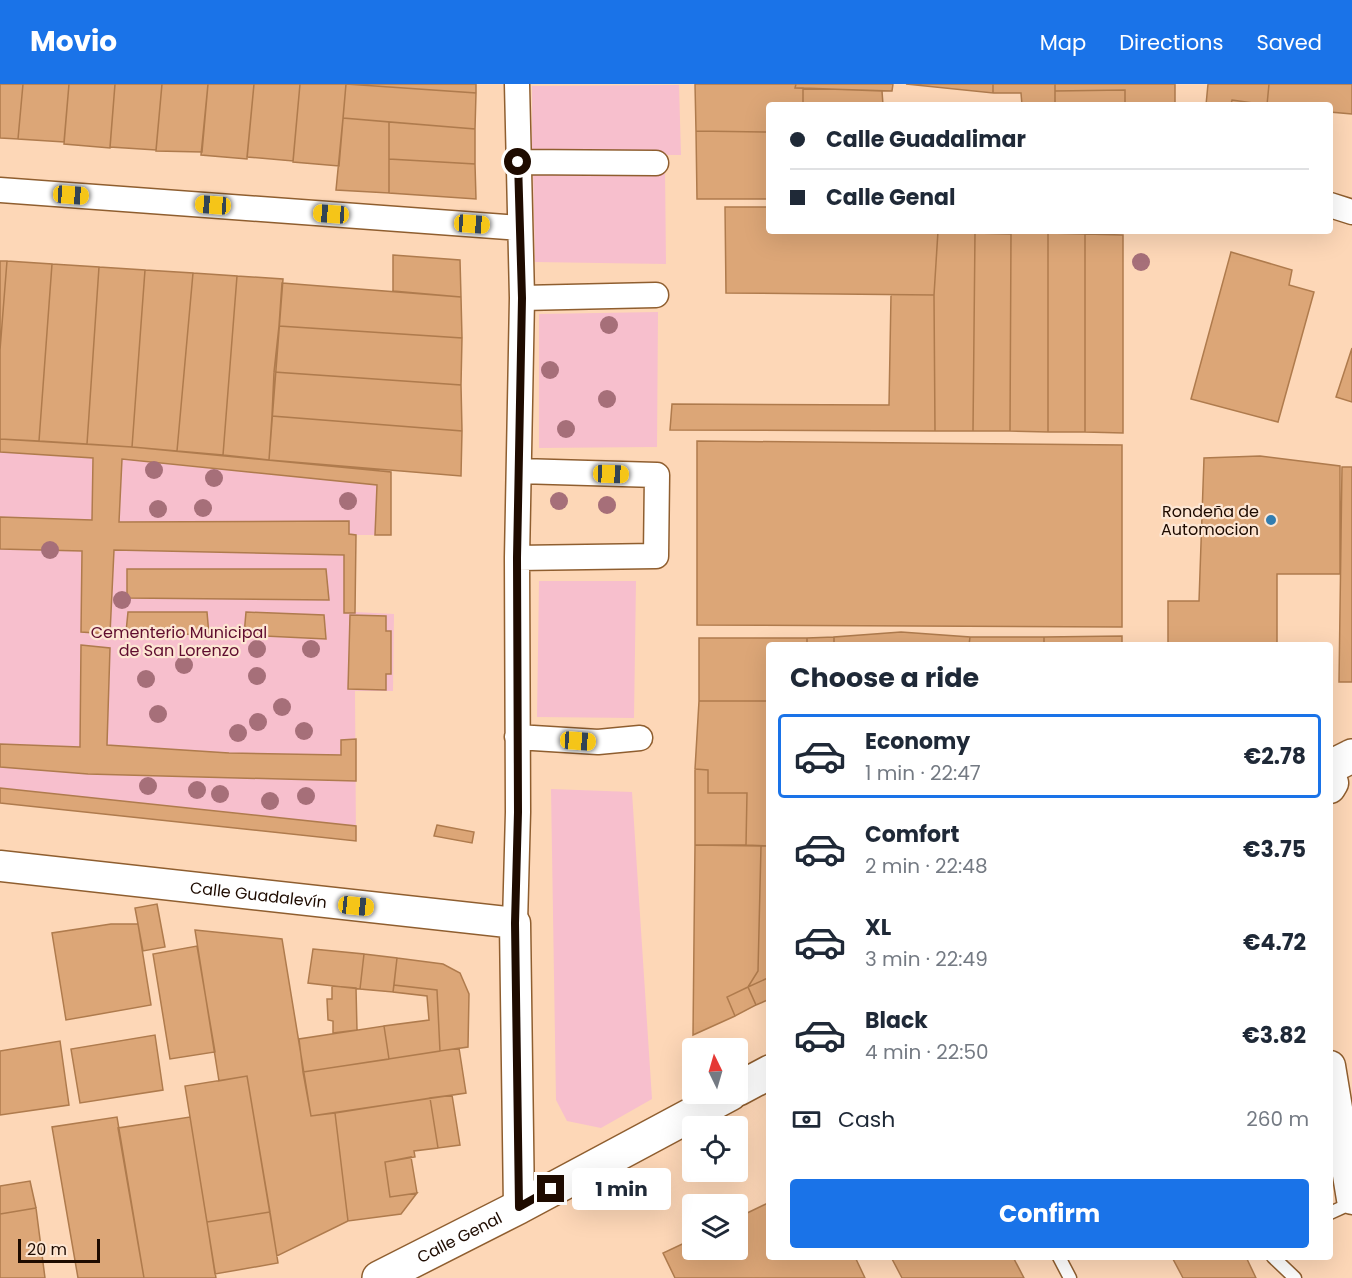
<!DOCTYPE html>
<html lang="en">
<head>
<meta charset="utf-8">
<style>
  body { margin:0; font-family:Poppins,sans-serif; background:#f6f6f7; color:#1f2937; height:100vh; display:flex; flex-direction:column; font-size:22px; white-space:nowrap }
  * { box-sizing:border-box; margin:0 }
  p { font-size:20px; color:#747a83 }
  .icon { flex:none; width:33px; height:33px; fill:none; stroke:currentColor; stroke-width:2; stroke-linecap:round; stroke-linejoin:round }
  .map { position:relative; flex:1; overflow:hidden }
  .side { position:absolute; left:766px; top:558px; width:567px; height:618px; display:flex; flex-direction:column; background:#fff; border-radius:6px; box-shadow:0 6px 24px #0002 }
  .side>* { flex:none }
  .hud { position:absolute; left:766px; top:18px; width:567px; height:132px; border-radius:6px; box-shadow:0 6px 24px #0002; display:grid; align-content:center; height:132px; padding:0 24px; background:#fff }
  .needle { width:39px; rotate:355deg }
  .fabs { position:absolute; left:682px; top:954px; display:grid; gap:12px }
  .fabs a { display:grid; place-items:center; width:66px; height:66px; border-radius:6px; background:#fff; box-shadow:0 6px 24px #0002; font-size:30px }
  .scale { position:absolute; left:18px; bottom:15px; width:82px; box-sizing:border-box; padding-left:6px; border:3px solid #1e0b00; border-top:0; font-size:16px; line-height:21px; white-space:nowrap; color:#1e0b00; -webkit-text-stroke:4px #fde6d3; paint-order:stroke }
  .end { position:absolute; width:27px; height:27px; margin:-14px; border:8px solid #1e0b00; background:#fff; box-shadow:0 0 0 3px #fff }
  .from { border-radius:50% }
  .bubble { position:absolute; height:42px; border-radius:6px; background:#fff; box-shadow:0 6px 24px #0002; font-size:20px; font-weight:700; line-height:42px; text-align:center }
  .car { position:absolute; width:18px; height:36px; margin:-18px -9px; border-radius:8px; box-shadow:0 0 4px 2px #0007; background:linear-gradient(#f5c518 24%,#345 0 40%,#f5c518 0 76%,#345 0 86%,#f5c518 0) }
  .hud b { display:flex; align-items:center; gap:21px; height:57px; font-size:22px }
  .hud b+b { border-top:2px solid #e0e1e3 }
  .hud i { width:15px; height:15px; background:#1f2937 }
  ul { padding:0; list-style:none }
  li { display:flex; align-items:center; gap:18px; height:84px; margin:0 12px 9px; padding:0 12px; border:3px solid transparent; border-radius:6px }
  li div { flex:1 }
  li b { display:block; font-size:22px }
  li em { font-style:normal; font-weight:700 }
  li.current { border-color:#1a73e8 }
  li>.icon { width:54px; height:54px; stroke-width:1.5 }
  h2 { padding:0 24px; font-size:27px; line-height:72px }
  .pay { display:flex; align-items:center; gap:15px; height:66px; padding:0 24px; font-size:22px }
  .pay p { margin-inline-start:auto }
  .action { display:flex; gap:12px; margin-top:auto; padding:12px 24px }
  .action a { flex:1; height:69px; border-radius:6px; background:#1a73e8; color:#fff; font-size:24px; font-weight:700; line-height:69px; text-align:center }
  header { display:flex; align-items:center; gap:36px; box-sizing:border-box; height:84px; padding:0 30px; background:#1a73e8; color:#fff }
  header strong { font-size:28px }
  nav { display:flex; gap:33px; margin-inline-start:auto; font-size:21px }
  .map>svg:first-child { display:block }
  .built { fill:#fdd7b7; fill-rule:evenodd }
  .green { fill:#f7bfcd }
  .building { fill:#dca677; stroke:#af7b4d; stroke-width:1.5 }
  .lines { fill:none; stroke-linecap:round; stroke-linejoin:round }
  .service-casing { stroke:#8f5e2f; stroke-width:15 }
  .minor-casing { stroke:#8f5e2f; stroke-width:27 }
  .tertiary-casing { stroke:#8f5e2f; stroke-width:33 }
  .secondary-casing { stroke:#8f5e2f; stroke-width:36 }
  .service { stroke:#fff; stroke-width:12 }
  .minor { stroke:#fff; stroke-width:24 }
  .tertiary { stroke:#fff; stroke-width:30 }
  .secondary { stroke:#fff; stroke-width:33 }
  .tree { fill:#a66f79 }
  .route { stroke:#1e0b00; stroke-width:8 }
  .poi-dot { fill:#327db0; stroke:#fde6d3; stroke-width:2 }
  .labels { text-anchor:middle; stroke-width:4.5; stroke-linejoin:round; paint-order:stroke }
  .poi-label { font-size:16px; fill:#1e0b00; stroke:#fde6d3; text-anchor:end }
  .park-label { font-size:16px; fill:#5f0d2f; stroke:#fde6d3 }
  .street-label { font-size:16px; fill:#1e0b00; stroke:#fde6d3 }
</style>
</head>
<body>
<header>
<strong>Movio</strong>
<nav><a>Map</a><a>Directions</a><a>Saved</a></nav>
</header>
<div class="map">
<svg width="1352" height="1194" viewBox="0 0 1352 1194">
  <rect width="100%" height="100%" fill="#fde6d3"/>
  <path class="built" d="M0,0H1352V1194H0ZM770,21H1330V147H770ZM770,561H1330V1173H770ZM693,964H738V1010H693ZM693,1042H738V1088H693ZM693,1120H738V1166H693Z"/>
  <path class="green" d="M679,1L681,71L532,70V2Z
    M533,86H665L666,180L535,178Z
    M658,228L657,363L539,364V230Z
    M0,355L223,371L391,388V451H356L355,528L394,530L393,607H355L356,757L0,719Z
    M539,497H636L634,634L537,633Z
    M551,705L632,708L652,1015L601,1044L567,1037L556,1016Z"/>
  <path class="building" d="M0,0H23L18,55L0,54Z
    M23,0H69L64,58L18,55Z
    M69,0H115L110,64L64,60Z
    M115,0H162L156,66L110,63Z
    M162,0H208L202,68L156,67Z
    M208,0H254L247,75L201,71Z
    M254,0H300L293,77L247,73Z
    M300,0H346L339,82L293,78Z
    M346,0L476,9L475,45L343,34Z
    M346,0H476V9Z
    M695,0H796L795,4H803V21H770V48L696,47Z
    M796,0H893L892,7L795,4Z
    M906,0H993V9Z
    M993,0H1055V21H1022L1021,9H993Z
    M1055,0H1175V21H1125V6L1055,7Z
    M1208,0H1269L1267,21L1232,16L1231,21H1206Z
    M1269,0H1352V30L1330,28V21H1267Z
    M803,4L882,7L883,21H803Z
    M1125,6V21H1055V7Z
    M1232,16L1267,21H1231Z
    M343,34L389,38V109L336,106Z
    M389,38L475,45V80L389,75Z
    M696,47L770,48V115H697Z
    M389,75L475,80L476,115L389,109Z
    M725,123H770V147H938L934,211L726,209Z
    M938,147L975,149L973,347H935L934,211Z
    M975,149L1011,150L1010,347H973Z
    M1011,149H1048V348L1010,347Z
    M1048,149L1085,150V348H1048Z
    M1085,150L1123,151V349L1085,348Z
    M1231,168L1292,186L1289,201L1314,208L1278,338L1191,315Z
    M393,171L460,176L461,213L393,207Z
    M0,177H7L0,266Z
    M7,177L52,180L39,357L0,355V266Z
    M52,180L99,183L87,360L39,357Z
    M99,183L145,186L132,363L87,360Z
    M145,186L193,189L177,367L132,363Z
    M193,189L237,192L223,371L177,367Z
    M237,192L283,195L269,376L223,371Z
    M282,199L461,213L462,254L279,242Z
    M891,211H934L935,347L670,346L672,320L889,321Z
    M279,242L462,254L461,301L274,288Z
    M1352,264V318L1336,313Z
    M274,288L461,301L462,347L272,332Z
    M272,332L462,347L461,392L269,376Z
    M0,355L132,363L391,388V451H375L377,401L122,375L119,438L349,437V450L356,451L355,529H344V471L114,466L110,550L81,548L82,467L0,465V433L92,436L93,374L0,368Z
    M697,357L1122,361V543L697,541Z
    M1260,372L1340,382V490H1277V561H1168V517H1199L1204,374Z
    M1342,383H1352V598H1339Z
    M127,485H326L329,516L127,514Z
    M128,528H207L209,551L126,548Z
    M246,528L324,531L326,555L244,551Z
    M350,531L386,532V547H391V590H386V606L348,605Z
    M901,548L970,553L969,561H834V553Z
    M1122,552V561H1044V553Z
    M834,553V561H807V554Z
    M970,553H1044V561H969Z
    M699,554H807V561H770V617H699Z
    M81,561L110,564L107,661L229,669L341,671V656L356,655V697L88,690L0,683V660L80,663Z
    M699,617H770V762L746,761L747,709H708V686L695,685Z
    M695,685L708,686V709H747L746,761H695Z
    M0,704L356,742V757L0,719Z
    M437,741L474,748L472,759L434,752Z
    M695,761L761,762L758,887L748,903L727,913L735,932L693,951Z
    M761,762H770V893L748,903L758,887Z
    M157,820L165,863L143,867L135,824Z
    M111,840H138L151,921L66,936L52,849Z
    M195,846L282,855L311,1032L335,1029L348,1137L277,1172L247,992L219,997Z
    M197,862L215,968L170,975L153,870Z
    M313,865L364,870L360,905L308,899Z
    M364,870L397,874L393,908L360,905Z
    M397,874L443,880L460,889L469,910L468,963L440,967L437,906L394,901Z
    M770,893V915L756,921L748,903Z
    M394,901L437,906L440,967L389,975L384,942L429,936L427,912L393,908Z
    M332,902L356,904L357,946L333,949V937L328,936L327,915H332Z
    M748,903L756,921L735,932L727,913Z
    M384,942L389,975L303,988L299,955Z
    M155,951L163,1006L80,1019L71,965Z
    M60,957L69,1021L0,1031V967Z
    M459,964L466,1009L311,1032L303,988Z
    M247,992L270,1128L207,1138L185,1002Z
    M452,1011L460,1061L438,1064L430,1014Z
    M430,1014L438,1064L414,1067L415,1073L385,1078L390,1113L417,1109L401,1130L348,1137L335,1029Z
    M117,1033L144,1194H78L52,1043Z
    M190,1033L216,1194H144L118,1044Z
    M411,1073L417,1109L390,1113L385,1078Z
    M30,1097L36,1124L0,1130V1102Z
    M770,1118V1173H855L865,1194H675L663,1169L693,1155V1166H738V1124L743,1131Z
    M36,1124L45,1194H0V1130Z
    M270,1128L278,1179L215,1190L207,1138Z
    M891,1173H1013L1024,1194H902Z
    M1177,1173H1246L1256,1194H1183L1173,1175Z"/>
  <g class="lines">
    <defs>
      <path id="service" d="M1330,1129L1352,1119
        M1059,1173L1070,1194
        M1273,1173L1295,1194"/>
      <path id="minor" d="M518,78L656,79
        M0,106L520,144
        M1330,121L1352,128
        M522,214L656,211
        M517,474L656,472L657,391L519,387
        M517,653L598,658L640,654
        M515,839L518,728L517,474L522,214L517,0"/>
      <g id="tertiary">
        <path d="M1330,704L1333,699"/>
        <path id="s1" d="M0,782L515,839L519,1123"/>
        <path d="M1330,982L1352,1115"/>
      </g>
      <g id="secondary">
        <path d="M1330,683L1352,672"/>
        <path d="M738,1005L770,988"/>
        <path id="s2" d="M379,1194L519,1123L730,1010"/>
      </g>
    </defs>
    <use href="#service" class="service-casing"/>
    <use href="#minor" class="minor-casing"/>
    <use href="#tertiary" class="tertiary-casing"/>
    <use href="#secondary" class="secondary-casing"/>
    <use href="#service" class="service"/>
    <use href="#minor" class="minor"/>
    <use href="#tertiary" class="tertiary"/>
    <use href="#secondary" class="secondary"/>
  </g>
  <g class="tree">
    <circle cx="1141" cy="178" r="9"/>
    <circle cx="609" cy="241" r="9"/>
    <circle cx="550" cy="286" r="9"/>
    <circle cx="607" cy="315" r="9"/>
    <circle cx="566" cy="345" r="9"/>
    <circle cx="154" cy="386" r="9"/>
    <circle cx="214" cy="394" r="9"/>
    <circle cx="348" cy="417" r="9"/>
    <circle cx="559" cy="417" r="9"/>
    <circle cx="607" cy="421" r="9"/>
    <circle cx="203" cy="424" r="9"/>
    <circle cx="158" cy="425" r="9"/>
    <circle cx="50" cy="466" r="9"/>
    <circle cx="122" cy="516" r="9"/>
    <circle cx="257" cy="565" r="9"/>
    <circle cx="311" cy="565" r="9"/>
    <circle cx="184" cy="581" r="9"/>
    <circle cx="257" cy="592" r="9"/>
    <circle cx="146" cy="595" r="9"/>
    <circle cx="282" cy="623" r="9"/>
    <circle cx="158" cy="630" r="9"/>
    <circle cx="258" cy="638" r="9"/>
    <circle cx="304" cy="647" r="9"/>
    <circle cx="238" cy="649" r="9"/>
    <circle cx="148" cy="702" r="9"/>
    <circle cx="197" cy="706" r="9"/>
    <circle cx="220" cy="710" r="9"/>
    <circle cx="306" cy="712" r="9"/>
    <circle cx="270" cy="717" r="9"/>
  </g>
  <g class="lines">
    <path class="route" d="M518,78L522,214L517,474L518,728L515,839L519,1123L551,1105"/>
  </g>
  <circle class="poi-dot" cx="1271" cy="436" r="6"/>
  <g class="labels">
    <g class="poi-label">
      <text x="1259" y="433">Rondeña de<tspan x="1259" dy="18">Automocion</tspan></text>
    </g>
    <g class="park-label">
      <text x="179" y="554">Cementerio Municipal<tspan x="179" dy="18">de San Lorenzo</tspan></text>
    </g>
    <g class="street-label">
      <text dy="6" stroke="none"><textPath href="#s1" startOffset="260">Calle Guadalevín</textPath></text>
      <text dy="6" stroke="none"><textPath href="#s2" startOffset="90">Calle Genal</textPath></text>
    </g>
  </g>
</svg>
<div class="fabs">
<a><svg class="needle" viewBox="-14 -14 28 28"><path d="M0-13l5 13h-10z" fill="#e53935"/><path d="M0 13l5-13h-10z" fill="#747a83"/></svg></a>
<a><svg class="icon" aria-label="locate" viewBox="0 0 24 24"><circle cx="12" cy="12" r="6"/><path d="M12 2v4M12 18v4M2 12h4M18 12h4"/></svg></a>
<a><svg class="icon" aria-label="layers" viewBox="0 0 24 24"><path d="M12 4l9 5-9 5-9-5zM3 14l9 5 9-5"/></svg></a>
</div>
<div class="scale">20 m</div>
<i class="end from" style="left:518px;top:78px"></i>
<i class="end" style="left:551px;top:1105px"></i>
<div class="bubble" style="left:572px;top:1084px;width:99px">1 min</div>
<i class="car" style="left:71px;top:111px;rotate:94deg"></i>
<i class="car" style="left:213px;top:121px;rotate:274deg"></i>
<i class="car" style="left:331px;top:130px;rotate:274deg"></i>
<i class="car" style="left:472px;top:140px;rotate:94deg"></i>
<i class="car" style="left:611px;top:390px;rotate:92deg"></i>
<i class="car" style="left:578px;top:657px;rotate:94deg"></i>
<i class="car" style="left:356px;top:822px;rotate:96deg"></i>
<div class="hud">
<b><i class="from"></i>Calle Guadalimar</b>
<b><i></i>Calle Genal</b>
</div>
<section class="side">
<h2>Choose a ride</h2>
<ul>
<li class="current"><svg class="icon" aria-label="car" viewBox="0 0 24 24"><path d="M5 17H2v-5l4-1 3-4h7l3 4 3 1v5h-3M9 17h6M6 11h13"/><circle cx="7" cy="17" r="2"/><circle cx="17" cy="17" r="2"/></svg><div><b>Economy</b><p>1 min · 22:47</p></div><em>€2.78</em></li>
<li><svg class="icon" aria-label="car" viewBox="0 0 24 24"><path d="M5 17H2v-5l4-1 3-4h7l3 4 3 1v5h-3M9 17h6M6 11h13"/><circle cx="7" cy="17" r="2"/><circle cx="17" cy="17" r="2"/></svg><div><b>Comfort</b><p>2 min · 22:48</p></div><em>€3.75</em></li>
<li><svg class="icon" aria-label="car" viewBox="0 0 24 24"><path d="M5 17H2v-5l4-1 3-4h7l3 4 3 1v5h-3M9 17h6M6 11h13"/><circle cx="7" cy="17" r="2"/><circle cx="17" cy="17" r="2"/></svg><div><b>XL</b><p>3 min · 22:49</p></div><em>€4.72</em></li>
<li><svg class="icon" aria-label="car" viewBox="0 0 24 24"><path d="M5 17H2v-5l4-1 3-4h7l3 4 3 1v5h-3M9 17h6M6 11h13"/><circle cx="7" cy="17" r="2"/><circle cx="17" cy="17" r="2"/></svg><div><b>Black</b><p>4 min · 22:50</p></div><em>€3.82</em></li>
</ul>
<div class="pay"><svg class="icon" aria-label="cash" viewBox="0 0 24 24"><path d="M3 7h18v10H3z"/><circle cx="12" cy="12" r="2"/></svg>Cash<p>260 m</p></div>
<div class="action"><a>Confirm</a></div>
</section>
</div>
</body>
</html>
